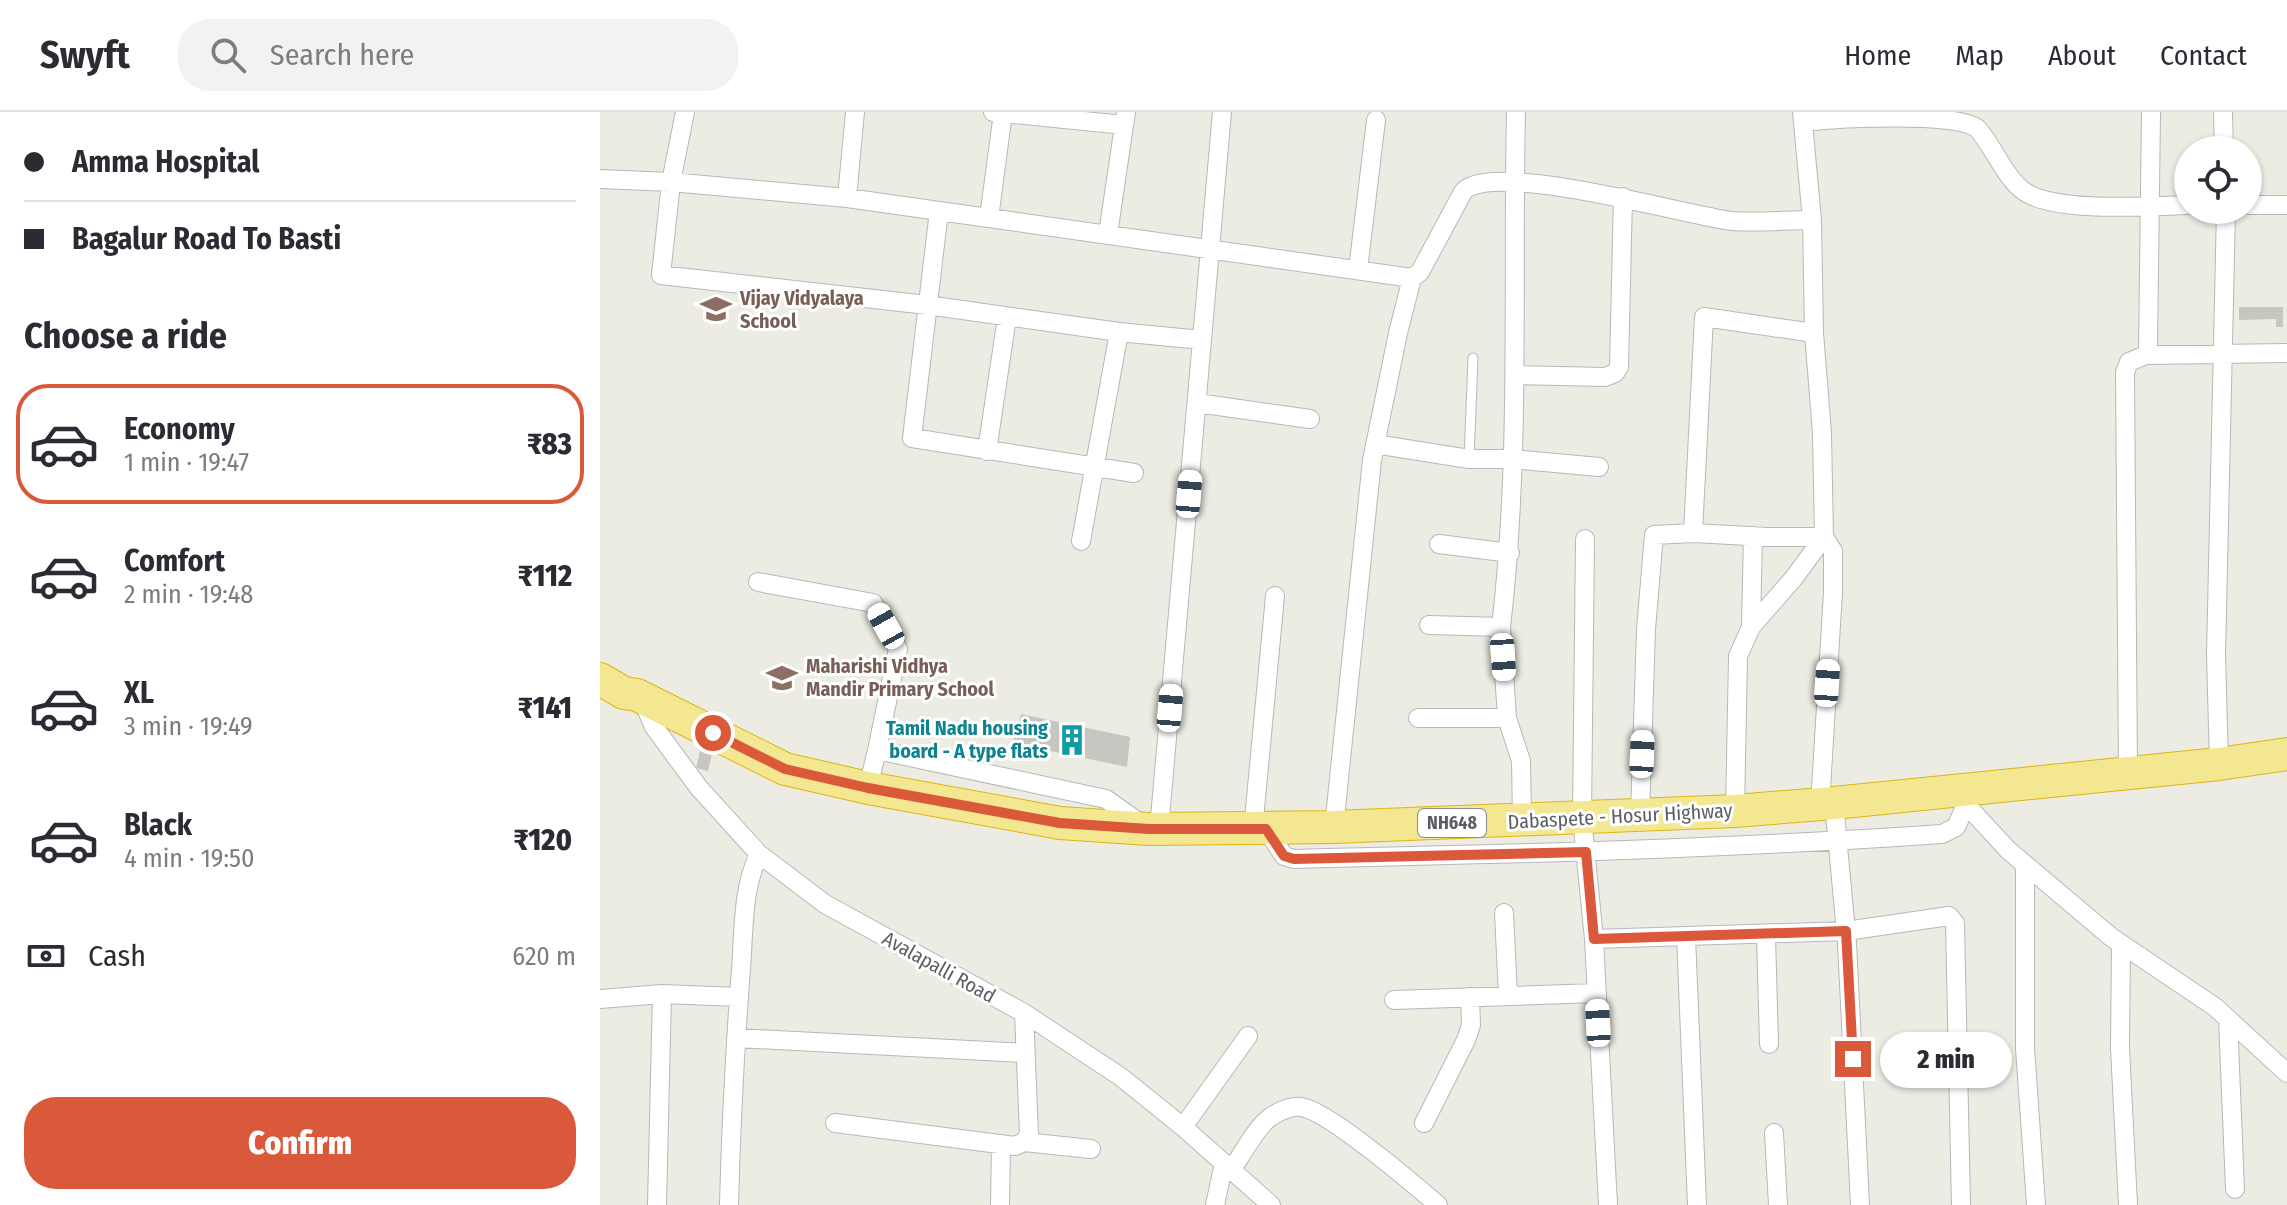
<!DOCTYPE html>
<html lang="en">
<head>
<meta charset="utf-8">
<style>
  body { margin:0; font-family:"Fira Sans Condensed",sans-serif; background:#f2f2f3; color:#2b2b33; height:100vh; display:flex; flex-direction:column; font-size:30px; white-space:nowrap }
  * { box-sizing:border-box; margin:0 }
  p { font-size:26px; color:#7c7c81 }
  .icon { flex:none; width:44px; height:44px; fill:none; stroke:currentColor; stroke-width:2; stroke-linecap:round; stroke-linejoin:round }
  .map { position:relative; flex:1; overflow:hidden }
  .drawer { display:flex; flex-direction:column; background:#fff; width:600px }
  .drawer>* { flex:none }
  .top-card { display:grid; align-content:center; height:176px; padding:0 24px; background:#fff }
  .tools { position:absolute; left:1574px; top:24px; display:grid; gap:16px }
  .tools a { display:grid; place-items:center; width:88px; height:88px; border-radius:50%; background:#fff; box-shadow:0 2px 6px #0004; font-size:40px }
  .end { position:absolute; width:36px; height:36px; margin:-18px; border:10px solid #db593b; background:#fff; box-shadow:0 0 0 4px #fff }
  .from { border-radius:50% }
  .bubble { position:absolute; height:56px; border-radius:28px; background:#fff; box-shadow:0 2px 6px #0004; font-size:26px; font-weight:800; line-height:56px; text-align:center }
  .car { position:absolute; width:24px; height:48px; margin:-24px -12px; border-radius:10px; box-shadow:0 0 6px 2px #0007; background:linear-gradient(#fff 24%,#345 0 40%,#fff 0 76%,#345 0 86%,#fff 0) }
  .top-card b { display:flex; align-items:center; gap:28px; height:76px; font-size:30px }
  .top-card b+b { border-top:2px solid #e1e1e2 }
  .top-card i { width:20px; height:20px; background:#2b2b33 }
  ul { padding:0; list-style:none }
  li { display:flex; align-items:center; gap:24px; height:120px; margin:0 16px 12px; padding:0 8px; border:4px solid transparent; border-radius:32px }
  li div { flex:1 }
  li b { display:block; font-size:30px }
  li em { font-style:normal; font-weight:800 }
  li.on { border-color:#db593b }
  li>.icon { width:72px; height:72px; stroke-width:1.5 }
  h2 { padding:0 24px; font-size:36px; line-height:96px }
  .pay { display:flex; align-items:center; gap:20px; height:88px; padding:0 24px; font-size:30px }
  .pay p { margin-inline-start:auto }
  .primary-button { display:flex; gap:16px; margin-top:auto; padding:16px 24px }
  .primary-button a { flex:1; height:92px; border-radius:32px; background:#db593b; color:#fff; font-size:32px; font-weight:800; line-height:92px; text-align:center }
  header { display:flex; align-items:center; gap:48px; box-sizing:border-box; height:112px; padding:0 40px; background:#fff; border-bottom:2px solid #e1e1e2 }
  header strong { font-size:38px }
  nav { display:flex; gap:44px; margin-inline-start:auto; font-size:28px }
  .search { width:560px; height:72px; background:#f2f2f3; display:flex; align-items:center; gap:20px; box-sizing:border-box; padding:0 28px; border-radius:32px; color:#7c7c81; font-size:30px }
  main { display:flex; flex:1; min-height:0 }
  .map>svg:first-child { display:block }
  .building { fill:#c8c6c0 }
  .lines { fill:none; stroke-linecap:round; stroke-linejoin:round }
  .lane-casing { stroke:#b5b8bc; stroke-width:11 }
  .street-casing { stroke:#b5b8bc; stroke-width:20 }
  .highway-casing { stroke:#deb512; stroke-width:34 }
  .lane { stroke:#fff; stroke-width:9 }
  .street { stroke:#fff; stroke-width:18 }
  .highway { stroke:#f4e792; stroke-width:32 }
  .route { stroke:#db593b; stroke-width:10 }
  .labels { text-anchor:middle; stroke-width:6; stroke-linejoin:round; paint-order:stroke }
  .shield { fill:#fff; stroke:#8c8e92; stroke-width:2 }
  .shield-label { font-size:18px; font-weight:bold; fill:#5b5e63 }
  .education-label { font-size:20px; font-weight:bold; fill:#785e54; stroke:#fff; text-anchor:start }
  .culture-label { font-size:20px; font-weight:bold; fill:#0d838f; stroke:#fff; text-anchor:end }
  .street-label { font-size:20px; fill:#5b5e63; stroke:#fff }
</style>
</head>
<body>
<header>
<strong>Swyft</strong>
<div class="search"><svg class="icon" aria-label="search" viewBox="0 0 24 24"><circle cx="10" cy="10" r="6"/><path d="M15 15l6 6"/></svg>Search here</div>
<nav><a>Home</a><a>Map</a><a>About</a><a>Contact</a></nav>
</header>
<main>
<section class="drawer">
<div class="top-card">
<b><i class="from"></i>Amma Hospital</b>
<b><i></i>Bagalur Road To Basti</b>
</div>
<h2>Choose a ride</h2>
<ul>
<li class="on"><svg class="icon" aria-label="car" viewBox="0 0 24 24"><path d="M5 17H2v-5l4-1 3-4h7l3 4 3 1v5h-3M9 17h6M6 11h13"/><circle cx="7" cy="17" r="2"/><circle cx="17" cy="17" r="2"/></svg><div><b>Economy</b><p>1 min · 19:47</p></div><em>₹83</em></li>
<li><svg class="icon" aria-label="car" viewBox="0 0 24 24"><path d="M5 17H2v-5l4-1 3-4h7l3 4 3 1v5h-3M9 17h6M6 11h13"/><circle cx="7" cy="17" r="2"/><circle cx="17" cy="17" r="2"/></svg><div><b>Comfort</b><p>2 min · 19:48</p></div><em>₹112</em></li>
<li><svg class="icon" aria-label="car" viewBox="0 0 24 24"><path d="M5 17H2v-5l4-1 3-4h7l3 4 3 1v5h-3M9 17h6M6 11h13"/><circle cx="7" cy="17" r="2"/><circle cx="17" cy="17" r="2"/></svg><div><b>XL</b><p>3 min · 19:49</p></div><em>₹141</em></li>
<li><svg class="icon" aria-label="car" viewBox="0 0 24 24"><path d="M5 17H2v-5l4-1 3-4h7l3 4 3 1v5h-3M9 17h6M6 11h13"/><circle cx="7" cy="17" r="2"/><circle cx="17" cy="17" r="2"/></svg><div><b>Black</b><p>4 min · 19:50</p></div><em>₹120</em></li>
</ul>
<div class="pay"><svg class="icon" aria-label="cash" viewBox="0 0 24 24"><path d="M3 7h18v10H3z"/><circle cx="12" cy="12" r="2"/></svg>Cash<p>620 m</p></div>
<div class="primary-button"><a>Confirm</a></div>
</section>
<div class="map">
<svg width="1687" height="1093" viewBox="0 0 1687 1093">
  <rect width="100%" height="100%" fill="#edece3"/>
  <path class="building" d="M1639,195H1683V215H1676V207L1639,208Z
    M421,602L530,625L527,655L413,631Z
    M101,635L113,638L108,659L96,656Z"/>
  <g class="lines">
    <defs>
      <path id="lane" d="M869,347L873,246"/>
      <path id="street" d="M393,0L524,13
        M1623,0L1624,38
        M1203,10C1240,6 1352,0 1377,16C1392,32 1406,68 1425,80C1457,101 1548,94 1588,93
        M0,67L71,70L85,0
        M247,86L255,0
        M1648,93H1687
        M339,99L312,326L534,361
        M389,106L403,1
        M508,122L526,0
        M758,158L776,8
        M602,228L519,220L327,193L61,163L71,70L247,86L812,166L820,160L863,80C890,47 1088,104 1132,109C1158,111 1186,108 1212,108
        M1546,243L1687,241
        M915,263L1005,265L1015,261L1019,255L1023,85
        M597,291L710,307
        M775,332L869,347H912L999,355
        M387,339L407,205
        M1093,421L1168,425H1224L1233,439V480L1220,693
        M985,427L982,706L994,827L1008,1093
        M481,429L519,220
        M839,432L910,441
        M158,470L273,491L298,537L277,638
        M829,513L901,515C921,344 912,172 916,0
        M901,515L907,606L921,649L922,708
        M1151,515L1153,424
        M41,585L54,615L99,676L159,742L225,792L424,901L521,965L583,1015L671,1093
        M818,606H907
        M1619,652L1616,543L1626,98
        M1528,660L1525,260L1529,250L1546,243L1548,237L1551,0
        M268,676L277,638L506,687L544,714
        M1360,686L1408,738L1511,825L1615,895L1687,961
        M1234,691L1247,831L1260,1093
        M1135,699L1138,544L1151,515L1193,467L1224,425L1222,321L1214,221L1212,108L1202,0
        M1040,704L1046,517L1054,423L1093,421L1104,205L1214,221
        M734,715L772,348L798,221L812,166
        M559,717L622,0
        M666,717L684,744L694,747C910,742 1126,737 1342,722L1356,715L1366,693
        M653,718L675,484
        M1425,753V936L1436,1093
        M904,801L908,884
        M1086,824L1097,1093
        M1166,824L1169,932
        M994,827L1246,819L1349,804L1355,811L1361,1093
        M1521,832L1520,936L1528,1093
        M0,887L62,882L139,885
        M794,888L996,881
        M1628,907L1635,1077
        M136,926L425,941
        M235,1011L415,1034L424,1030L429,1022L424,901
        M824,1011L866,928L871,913L870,885
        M583,1015L648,924
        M1174,1021L1178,1093
        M424,1030L491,1037
        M631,1059C641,1044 658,1012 672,1004C680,999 692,994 701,995C727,998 815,1073 838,1093
        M57,1093L62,882
        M129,1093C131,1014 135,936 141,857C144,819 142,777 159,742
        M400,1093L401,1032
        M615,1093L624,1051"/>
      <path id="highway" d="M0,567L24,581L37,583L185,657L268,676L460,711L549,717L734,715L1135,699L1234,691L1619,652L1687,642"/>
    </defs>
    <use href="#lane" class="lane-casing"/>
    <use href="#street" class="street-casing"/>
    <use href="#highway" class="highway-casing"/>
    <use href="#lane" class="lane"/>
    <use href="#street" class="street"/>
    <use href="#highway" class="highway"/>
  </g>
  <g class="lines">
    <path class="route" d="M113,621L185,657L268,676L460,711L549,717H666L684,744L694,747L986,740L994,827L1246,819L1253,947"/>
  </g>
  <defs>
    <symbol id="school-bare" viewBox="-9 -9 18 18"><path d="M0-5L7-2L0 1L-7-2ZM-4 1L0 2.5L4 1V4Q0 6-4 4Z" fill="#8d6e63" stroke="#fff" stroke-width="2.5" paint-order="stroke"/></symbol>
    <symbol id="building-bare" viewBox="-9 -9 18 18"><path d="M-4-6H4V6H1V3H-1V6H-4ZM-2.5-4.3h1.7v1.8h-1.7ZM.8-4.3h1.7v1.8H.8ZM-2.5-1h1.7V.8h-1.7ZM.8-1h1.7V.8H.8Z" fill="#0f9aa8" stroke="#fff" stroke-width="2.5" paint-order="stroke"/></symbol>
  </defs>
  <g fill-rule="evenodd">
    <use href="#school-bare" x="94" y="175" width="44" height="44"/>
    <use href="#school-bare" x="160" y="544" width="44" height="44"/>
    <use href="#building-bare" x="450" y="606" width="44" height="44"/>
  </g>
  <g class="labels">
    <rect class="shield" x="818" y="697" width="68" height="28" rx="6"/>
    <g class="shield-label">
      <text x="852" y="717">NH648</text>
    </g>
    <g class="education-label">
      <text x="140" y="193">Vijay Vidyalaya<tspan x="140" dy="23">School</tspan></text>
      <text x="206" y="561">Maharishi Vidhya<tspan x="206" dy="23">Mandir Primary School</tspan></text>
    </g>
    <g class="culture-label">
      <text x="448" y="623">Tamil Nadu housing<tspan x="448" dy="23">board - A type flats</tspan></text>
    </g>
    <g class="street-label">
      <text transform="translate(1020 704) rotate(-3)" y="7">Dabaspete - Hosur Highway</text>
      <text transform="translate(339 855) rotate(29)" y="7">Avalapalli Road</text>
    </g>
  </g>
</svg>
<div class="tools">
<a><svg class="icon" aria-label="locate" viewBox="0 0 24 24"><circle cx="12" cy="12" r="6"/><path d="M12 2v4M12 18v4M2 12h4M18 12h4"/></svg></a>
</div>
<i class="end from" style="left:113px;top:621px"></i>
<i class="end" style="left:1253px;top:947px"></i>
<div class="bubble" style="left:1280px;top:920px;width:132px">2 min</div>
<i class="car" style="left:589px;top:382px;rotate:5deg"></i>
<i class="car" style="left:286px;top:514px;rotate:331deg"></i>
<i class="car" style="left:903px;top:545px;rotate:176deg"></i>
<i class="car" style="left:1227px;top:571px;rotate:4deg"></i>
<i class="car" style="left:570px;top:596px;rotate:5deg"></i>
<i class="car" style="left:1042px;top:642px;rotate:2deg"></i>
<i class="car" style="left:998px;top:911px;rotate:357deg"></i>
</div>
</main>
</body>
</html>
